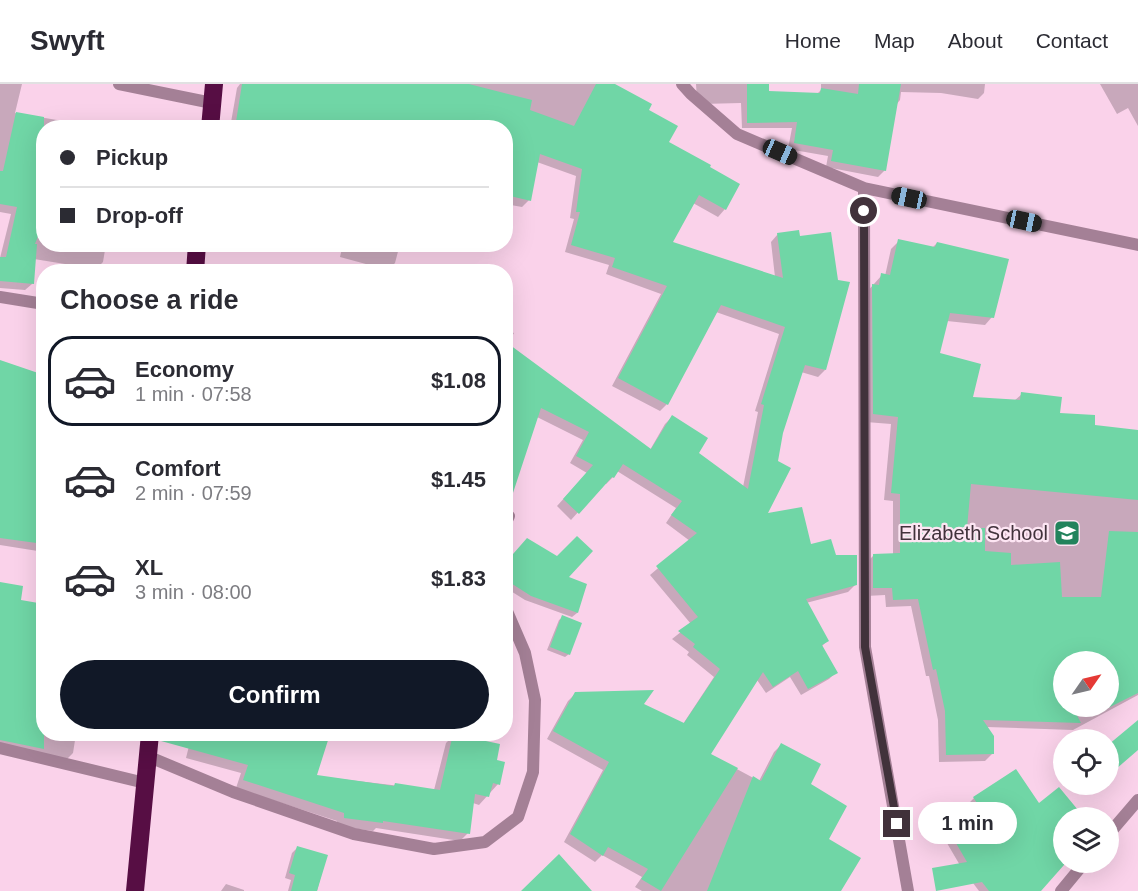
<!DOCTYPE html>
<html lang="en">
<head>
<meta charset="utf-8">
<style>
  body { margin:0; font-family:Helvetica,sans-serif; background:#f7f7f7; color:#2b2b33; height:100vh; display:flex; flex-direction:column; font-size:22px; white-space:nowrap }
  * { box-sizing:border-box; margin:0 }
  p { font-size:20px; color:#7c7c81 }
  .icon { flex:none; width:33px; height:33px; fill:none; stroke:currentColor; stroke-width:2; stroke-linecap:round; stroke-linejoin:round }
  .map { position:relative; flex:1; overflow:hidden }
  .sheet { position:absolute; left:36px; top:180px; width:477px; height:477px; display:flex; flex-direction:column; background:#fff; border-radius:24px; box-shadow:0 6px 24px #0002 }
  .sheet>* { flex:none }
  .hud { position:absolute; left:36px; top:36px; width:477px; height:132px; border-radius:24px; box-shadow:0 6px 24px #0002; display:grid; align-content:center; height:132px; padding:0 24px; background:#fff }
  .needle { width:39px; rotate:56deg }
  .tools { position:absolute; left:1053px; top:567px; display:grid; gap:12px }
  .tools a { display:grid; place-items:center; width:66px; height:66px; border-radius:50%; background:#fff; box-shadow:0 6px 24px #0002; font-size:30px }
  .end { position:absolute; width:27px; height:27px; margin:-14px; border:8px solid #41323b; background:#fff; box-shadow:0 0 0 3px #fff }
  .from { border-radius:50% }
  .bubble { position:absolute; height:42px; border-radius:21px; background:#fff; box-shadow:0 6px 24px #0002; font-size:20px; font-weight:700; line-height:42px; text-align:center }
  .car { position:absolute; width:18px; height:36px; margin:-18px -9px; border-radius:8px; box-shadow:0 0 4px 2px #0007; background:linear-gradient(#222 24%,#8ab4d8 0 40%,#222 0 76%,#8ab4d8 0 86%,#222 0) }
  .hud b { display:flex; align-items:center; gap:21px; height:57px; font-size:22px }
  .hud b+b { border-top:2px solid #e1e1e2 }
  .hud i { width:15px; height:15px; background:#2b2b33 }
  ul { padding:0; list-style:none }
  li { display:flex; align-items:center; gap:18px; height:90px; margin:0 12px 9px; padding:0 12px; border:3px solid transparent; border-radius:24px }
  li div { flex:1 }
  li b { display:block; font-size:22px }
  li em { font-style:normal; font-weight:700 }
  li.selected { border-color:#111827 }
  li>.icon { width:54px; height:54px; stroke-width:1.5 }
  h2 { padding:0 24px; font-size:27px; line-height:72px }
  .action { display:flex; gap:12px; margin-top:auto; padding:12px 24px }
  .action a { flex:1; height:69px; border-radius:36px; background:#111827; color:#fff; font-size:24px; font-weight:700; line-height:69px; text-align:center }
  header { display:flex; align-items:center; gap:36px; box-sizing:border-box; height:84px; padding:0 30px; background:#fff; border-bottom:2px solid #e1e1e2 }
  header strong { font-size:28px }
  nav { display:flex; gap:33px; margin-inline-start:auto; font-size:21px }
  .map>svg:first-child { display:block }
  .shadow { fill:#0003; fill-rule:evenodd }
  .building { fill:#70d6a6 }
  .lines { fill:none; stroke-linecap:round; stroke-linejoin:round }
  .lane { stroke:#a48096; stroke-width:12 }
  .street { stroke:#a48096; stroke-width:12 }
  .highway { stroke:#570e44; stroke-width:18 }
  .route { stroke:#41323b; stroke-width:8 }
  .labels { text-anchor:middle; stroke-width:4.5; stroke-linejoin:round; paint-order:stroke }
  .poi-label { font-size:20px; fill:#41323b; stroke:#fde5f3; text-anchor:end }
</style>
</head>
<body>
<header>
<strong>Swyft</strong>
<nav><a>Home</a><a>Map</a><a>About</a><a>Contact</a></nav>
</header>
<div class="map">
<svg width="1138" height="807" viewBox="0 0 1138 807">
  <rect width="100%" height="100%" fill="#fad2ea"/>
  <path class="shadow" d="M0,0H22L15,29L81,40V44H44V160H106L103,178L96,185L34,175L32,200L25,206L0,204V174L11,130L0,128Z
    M240,0H612L647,27L667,59L738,101L725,125L718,133L693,119L671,159L775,193L771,158L778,150L825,286L818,293L801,288L782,349L765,431L810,462L834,473L855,501L848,508L806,519L827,557L821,563L836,588L829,595L801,611L790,593L766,609L757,596L709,670L759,697L774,668L781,661L809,701L827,755L839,807H642L635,803L642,793L602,771L595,778L564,758L603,686L547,655L568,617L575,610L641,620L683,640L714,593L687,571L689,568L672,555L691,540L650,491L690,457L666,439L676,424L617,387L613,393L606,400L604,399L571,436L557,422L587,389L570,379L583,356L537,333L506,421V246L514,249L507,261L650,366L665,340L672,333L697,369L743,403L758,328L755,327L779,250L716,228L667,320L660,327L612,302L661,210L606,190L609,181L565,168L574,135L570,134L576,92L537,78L529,116L522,123L506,120V44H230L237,4Z
    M696,0H768V9L816,11L821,6V0H985L984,9L978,15L941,9L901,8L900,16L896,21L885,86L878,93L826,83L828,72L788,65L792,44H742L741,19L702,20L697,16Z
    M1100,0H1138V42L1128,24L1117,30Z
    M899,157L932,164L937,159L992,233L985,241L947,237L939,270L971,315L1014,317L1022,310L1059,330L1093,343L1138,348V611L1073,646L987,643L993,669L985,677L939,678L938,636L929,592H926L911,522L886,523L885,511L866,512V479L874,471L893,470V417L884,416L891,340L866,338L865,210L882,191L885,192L891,165ZM1064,578H1108V622H1064Z
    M343,160H400L395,179L388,186L340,173Z
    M0,277L44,293V468L0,461Z
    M527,456L567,494L586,501L577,529L572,533L525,516L506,504V479Z
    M0,500L19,518L44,650H76L73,669L66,676L0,659Z
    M563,533L569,570L565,573L547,566L559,536Z
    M192,650H329L315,692L434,706L446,659L454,651L495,677L498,700L479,721L473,719L468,749L460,757L376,744L373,747L336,742L337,737L236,704L241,689L186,674Z
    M1016,687L1039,721L1064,734L1038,807H979L961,783L944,754L950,748L977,733L968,720L974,714Z
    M297,764L326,772L317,807H288L291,796L285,794L292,769Z
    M226,800L244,806V807H221Z"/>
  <path class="building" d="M242,0H469L532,16L530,26L574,42L596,0H615L652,20L649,26L678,42L669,58L711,81L710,83L740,100L726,126L699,111L673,158L783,194L777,149L799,146L800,152L831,148L838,196L850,198L826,286L805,281L783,349L778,377L791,384L768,429L802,423L811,460L831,455L836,471H857V501L806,515L829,557L822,561L838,589L808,605L798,587L773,603L763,588L711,670L738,684L661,807L641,795L648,785L608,763L603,772L570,750L609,678L553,647L575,608L654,606L644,620L684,639L720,585L693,563L695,560L678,547L698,533L656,482L697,449L671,431L682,417L623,380L614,394L612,393L579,430L563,415L593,381L576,372L589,348L541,324L510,418L506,417V258L651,365L672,331L708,354L699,369L748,405L764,321L761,320L785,243L721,221L668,321L618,294L667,202L612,183L615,174L571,161L580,128H576L582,85L540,70L531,117L506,111V44H235Z
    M747,0H769V7L820,9L821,4L858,10L859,0H901L886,87L831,77L833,66L794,59L797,38L747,39Z
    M16,28L44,33V137L35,160H37L34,200L0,197V173H6L17,123L0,120V87H3Z
    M898,155L935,163L937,158L1009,175L994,234L950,229L940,269L981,280L973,313L1020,316L1021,308L1062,313L1060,329L1095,331V341L1138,346V416L971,400L967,444H985V467L1011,469V481L1060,478L1062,513H1101L1109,447L1138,448V609L1108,624V578H1064V622H1072L1081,639L983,636L994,652V670L946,671L945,627L936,585L933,586L918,515L893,516L892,504H873V470L900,469V410L891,409L898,333L873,330L872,200L879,201L881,189L890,191Z
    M0,276L44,291V460L0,454Z
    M577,452L593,467L569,493L587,500L578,529L531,512L506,496V478L527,454L557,472Z
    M0,498L23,502L21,516L44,520V665L0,656Z
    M562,531L582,539L570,571L550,563Z
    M1138,636V666L1108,692V661Z
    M161,650H330L317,691L394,702L395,699L440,706L453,650L500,660L497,676L505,678L500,701L493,699L489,713L475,710L470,750L383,737V739L344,734V729L243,696L248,681L161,657Z
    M781,659L821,680L811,700L847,722L829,755L861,774L841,807H707L753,692L761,697Z
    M1016,685L1039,719L1059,703L1078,726L1070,734H1064V781L1041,807H989L982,798L936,807L932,784L967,778L949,747L982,727L973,713Z
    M297,762L328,771L317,807H291L295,791L289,789Z
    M559,770L592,807H521Z"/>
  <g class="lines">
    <path class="lane" d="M119,0L212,19"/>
    <path class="street" d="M682,0L691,10L737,50L864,104L1138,161
      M864,104L865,563L908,807
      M0,213L44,220
      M506,438L509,432
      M0,664L145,699
      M147,672L233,708L354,750L434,765L485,758L518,733L533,688L535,616L525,569L506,525
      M1108,751L1138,716
      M1061,807L1085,778"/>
    <path class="highway" d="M210,44L214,0
      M195,188L197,160
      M135,807L150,650"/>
  </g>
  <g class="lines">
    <path class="route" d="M864,127L865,563L897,740"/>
  </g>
  <defs>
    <symbol id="school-square" viewBox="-11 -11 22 22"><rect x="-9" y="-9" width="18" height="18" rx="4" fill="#22835c" stroke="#fde5f3"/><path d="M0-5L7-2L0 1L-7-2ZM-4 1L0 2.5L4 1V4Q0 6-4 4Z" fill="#fff"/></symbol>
  </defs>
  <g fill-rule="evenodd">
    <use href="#school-square" x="1052" y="434" width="30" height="30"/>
  </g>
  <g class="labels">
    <g class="poi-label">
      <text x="1048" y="456">Elizabeth School</text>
    </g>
  </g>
</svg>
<div class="tools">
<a><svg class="needle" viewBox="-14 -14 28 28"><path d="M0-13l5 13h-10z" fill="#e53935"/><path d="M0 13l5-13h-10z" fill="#7c7c81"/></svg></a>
<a><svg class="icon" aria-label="locate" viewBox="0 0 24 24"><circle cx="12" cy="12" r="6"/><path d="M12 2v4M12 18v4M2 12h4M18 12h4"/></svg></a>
<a><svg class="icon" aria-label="layers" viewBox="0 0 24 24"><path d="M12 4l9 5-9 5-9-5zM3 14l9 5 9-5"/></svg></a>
</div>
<i class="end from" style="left:864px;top:127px"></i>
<i class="end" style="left:897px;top:740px"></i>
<div class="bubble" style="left:918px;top:718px;width:99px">1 min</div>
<i class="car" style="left:780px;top:68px;rotate:114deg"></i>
<i class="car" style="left:909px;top:114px;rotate:282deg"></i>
<i class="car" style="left:1024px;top:137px;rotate:102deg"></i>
<div class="hud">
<b><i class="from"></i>Pickup</b>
<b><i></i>Drop-off</b>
</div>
<section class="sheet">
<h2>Choose a ride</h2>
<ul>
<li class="selected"><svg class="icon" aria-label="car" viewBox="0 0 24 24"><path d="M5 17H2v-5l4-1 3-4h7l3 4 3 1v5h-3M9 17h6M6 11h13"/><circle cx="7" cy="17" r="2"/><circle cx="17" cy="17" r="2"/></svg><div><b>Economy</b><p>1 min · 07:58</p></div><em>$1.08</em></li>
<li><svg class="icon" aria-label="car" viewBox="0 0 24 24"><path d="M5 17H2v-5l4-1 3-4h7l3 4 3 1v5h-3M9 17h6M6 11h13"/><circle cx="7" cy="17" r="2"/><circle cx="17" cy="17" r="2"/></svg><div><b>Comfort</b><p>2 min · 07:59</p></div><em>$1.45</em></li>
<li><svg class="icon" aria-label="car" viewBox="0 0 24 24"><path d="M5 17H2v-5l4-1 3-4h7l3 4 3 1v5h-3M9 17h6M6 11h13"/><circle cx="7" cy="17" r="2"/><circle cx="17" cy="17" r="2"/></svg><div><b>XL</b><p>3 min · 08:00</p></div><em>$1.83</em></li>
</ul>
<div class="action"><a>Confirm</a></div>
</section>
</div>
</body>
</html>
